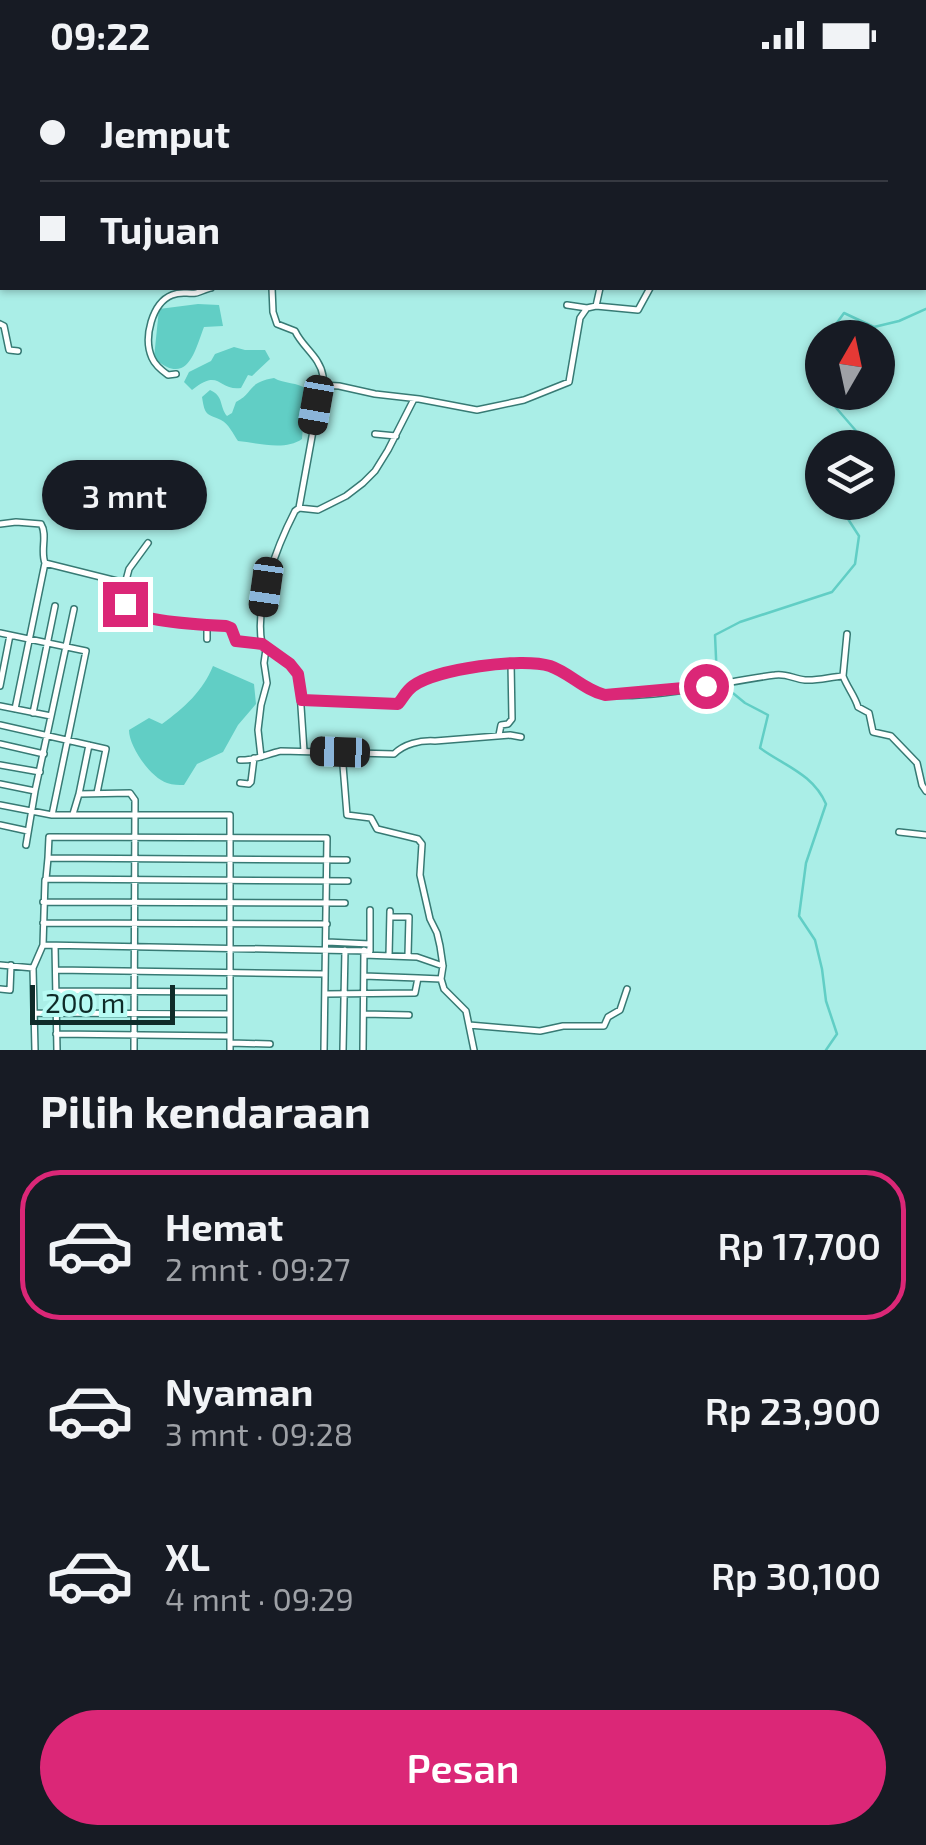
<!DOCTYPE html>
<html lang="id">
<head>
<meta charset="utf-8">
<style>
  body { margin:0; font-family:"Exo 2",sans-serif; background:#20242c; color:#f1f3f6; height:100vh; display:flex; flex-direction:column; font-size:38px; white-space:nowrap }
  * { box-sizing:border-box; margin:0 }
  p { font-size:32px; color:#9ea1a6 }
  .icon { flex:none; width:55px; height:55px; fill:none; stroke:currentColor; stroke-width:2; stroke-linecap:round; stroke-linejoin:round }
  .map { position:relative; height:980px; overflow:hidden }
  .panel { display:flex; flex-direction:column; background:#171b24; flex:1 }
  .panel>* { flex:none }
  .banner { position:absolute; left:0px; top:0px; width:928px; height:220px; box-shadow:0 2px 8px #0004; display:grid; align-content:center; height:220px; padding:0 40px; background:#171b24 }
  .needle { width:65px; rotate:9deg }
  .fabs { position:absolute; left:805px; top:250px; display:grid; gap:20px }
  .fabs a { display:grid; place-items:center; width:90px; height:90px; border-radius:50%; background:#171b24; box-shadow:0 2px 8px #0004; font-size:50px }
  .scale { position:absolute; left:30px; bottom:25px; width:145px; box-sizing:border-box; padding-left:10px; border:5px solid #0f2b29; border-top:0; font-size:28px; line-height:35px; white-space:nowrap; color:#0f2b29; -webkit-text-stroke:8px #b7fbf4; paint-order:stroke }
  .end { position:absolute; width:45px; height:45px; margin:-22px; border:12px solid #db2777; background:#fff; box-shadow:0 0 0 5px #fff }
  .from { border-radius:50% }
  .bubble { position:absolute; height:70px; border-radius:35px; background:#171b24; box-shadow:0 2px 8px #0004; font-size:32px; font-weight:600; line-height:70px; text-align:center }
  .car { position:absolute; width:30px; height:60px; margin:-30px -15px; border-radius:12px; box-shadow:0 0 8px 2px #0007; background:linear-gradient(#222 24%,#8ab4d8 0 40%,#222 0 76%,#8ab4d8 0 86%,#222 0) }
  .banner b { display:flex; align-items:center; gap:35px; height:95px; font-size:38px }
  .banner b+b { border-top:2px solid #363941 }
  .banner i { width:25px; height:25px; background:#f1f3f6 }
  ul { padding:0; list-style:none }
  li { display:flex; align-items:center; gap:30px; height:150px; margin:0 20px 15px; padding:0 20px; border:5px solid transparent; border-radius:40px }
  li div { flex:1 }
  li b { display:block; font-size:38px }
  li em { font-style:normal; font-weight:600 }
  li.selected { border-color:#db2777 }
  li>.icon { width:90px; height:90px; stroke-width:1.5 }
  h2 { padding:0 40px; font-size:45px; line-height:120px }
  .cta { display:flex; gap:20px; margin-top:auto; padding:20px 40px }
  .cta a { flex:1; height:115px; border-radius:60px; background:#db2777; color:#fff; font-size:40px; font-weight:600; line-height:115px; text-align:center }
  .status { display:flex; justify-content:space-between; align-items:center; height:70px; padding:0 50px; background:#171b24; direction:ltr }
  .status svg { height:28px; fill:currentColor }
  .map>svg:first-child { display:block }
  .water { fill:#61cec5 }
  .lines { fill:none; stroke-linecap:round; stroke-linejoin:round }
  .stream { stroke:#61cec5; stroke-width:2.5 }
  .minor-casing { stroke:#377a74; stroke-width:8 }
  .minor { stroke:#fff; stroke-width:5 }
  .route { stroke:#db2777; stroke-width:12 }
</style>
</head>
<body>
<div class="status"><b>09:22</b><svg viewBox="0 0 49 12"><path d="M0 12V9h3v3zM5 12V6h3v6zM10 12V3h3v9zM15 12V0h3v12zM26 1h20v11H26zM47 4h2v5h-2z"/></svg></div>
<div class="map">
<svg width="926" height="980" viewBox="0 0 926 980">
  <rect width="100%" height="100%" fill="#aaeee7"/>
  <path class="water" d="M198,234L219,235L223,256L204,257C195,280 188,318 154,288L159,239Z
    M234,277L245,280H265L270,289L252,306L248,305L241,318C218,321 220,297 192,320L184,312L189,302L211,291L215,284Z
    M274,308C284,314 298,312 306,319L302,369C285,381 258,373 238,371C233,364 229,354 221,350C206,343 205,346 202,327L210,320C224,326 219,336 227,346L232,343L236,332C255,322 246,313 274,308Z
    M213,596L254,614L256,634L238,655L223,682L197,694L184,715C179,715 173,715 167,713C151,708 129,677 129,660L149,648L162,654C184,638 203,621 213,596Z"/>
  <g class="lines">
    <path class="stream" d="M609,0L621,2L627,0
      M925,177H926
      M925,201L926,202
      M836,268L831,261L844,243L874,257L899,251L926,239
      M836,322L831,332L857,362L863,378
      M826,980L837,964L826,931L822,899L815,870L799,846L806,793L826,734C813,704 785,696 760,678L768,645L745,633L717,610L715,565L740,552L832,522L855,494L859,466L837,432"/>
    <defs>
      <path id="minor" d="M356,1L370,2
        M325,2L326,0
        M872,2L873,0
        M272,218L273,242L277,254L295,261C303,278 320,287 323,306L299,438
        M567,235L587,238
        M596,236L600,218
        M0,254L4,256L9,280L18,281
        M176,304L168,305C161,300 155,295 152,288C143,268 152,233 172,225C181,221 187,224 196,223C198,223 208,218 211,218
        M322,315L339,316L375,324L419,329L477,340L524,330L569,312L580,248L587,238L596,236L638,240L650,218
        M375,364L396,366
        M0,454L16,452L41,454C48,465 40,480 45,493L121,512L126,519V539C142,552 203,555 226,556L231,559L237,571L262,574L290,594L299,607L304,681
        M125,514L129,499L148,473
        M0,563L86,581L52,745
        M207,569V555
        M262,574C254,535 277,476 295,441L299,438L318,440L346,426L363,413L375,401L388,380L414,329
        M843,606L847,564
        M0,616L10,565
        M302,630L395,634C404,629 406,619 416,613C442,599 524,587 552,597C571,604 585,623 606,625C659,629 722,612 775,605C786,603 794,609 805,610C817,611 830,607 843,606C847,617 855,626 858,637L869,643L873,662L891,666L917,693L922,715L926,721
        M0,636L51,646
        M15,639L45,493
        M33,643L55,536
        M0,655L106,679L97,723
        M499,665L501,655L508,654L512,649L511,593
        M0,674L44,684
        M342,683L347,745L371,748L377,759L418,769L422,774L420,805L430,849L437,863L440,876L443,896L441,909L444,919L466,941L474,980
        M261,687L258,660L261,635L267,613L264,593L266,579
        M240,690C254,691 267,684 281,681L394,684C404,674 420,670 435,671L510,665L521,667
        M0,695L40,702
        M240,713L249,714L251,712L254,688
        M0,714L35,721
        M79,724L89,675
        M0,735L52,745H230V980
        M73,744L79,724L130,723L135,730L134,980
        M0,755L28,761
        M899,762L926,765
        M26,775L35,721L74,539
        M48,788L49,767L327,768L324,980
        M347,790L48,788L46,809L348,811
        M43,832L345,833
        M390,847H409L408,885
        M43,853L327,854
        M327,872L370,874V881
        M370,874V840
        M43,875L370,881
        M55,876L57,980
        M364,885L417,887L443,896
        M389,886L390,841
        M0,895L33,898
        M56,900L325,904
        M364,906L418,908
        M0,919L10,920L11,895
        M56,921L228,922
        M326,924L415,923L418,908L441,909
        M34,943L229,944
        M364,944L409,945
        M469,955L540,961L563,956H604L608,947L620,940L627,919
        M56,964L228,966
        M230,973L270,974
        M35,980L33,898L43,875L45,810
        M343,980L345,880
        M363,980L364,880"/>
    </defs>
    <use href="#minor" class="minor-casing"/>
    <use href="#minor" class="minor"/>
  </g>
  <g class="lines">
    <path class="route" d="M125,534L126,539C142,552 203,555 226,556L231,558L236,571L262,574L290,594L298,604L302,630L398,634C403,628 406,621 413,616C436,599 522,587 550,596C570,603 584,620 605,625L706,616"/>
  </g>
</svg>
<div class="fabs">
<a><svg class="needle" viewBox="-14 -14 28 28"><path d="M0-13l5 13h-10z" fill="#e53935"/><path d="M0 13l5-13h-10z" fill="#9ea1a6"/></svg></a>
<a><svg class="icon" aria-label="layers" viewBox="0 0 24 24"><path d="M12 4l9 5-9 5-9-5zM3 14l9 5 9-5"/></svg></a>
</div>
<div class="scale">200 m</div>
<i class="end from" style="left:706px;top:616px"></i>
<i class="end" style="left:125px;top:534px"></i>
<div class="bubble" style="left:42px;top:390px;width:165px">3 mnt</div>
<i class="car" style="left:316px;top:335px;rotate:190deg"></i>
<i class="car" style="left:266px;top:517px;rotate:188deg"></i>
<i class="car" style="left:340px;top:682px;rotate:272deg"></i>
<div class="banner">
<b><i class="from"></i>Jemput</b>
<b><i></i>Tujuan</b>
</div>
</div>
<section class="panel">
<h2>Pilih kendaraan</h2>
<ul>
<li class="selected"><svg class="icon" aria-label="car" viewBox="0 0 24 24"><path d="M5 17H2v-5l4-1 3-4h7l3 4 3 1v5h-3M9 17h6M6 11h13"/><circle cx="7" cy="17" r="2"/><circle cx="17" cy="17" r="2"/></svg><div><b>Hemat</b><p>2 mnt · 09:27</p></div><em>Rp 17,700</em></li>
<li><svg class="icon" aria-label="car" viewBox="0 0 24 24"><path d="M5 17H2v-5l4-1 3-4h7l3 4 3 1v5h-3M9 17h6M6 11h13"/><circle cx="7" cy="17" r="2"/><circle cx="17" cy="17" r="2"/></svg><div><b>Nyaman</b><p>3 mnt · 09:28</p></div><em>Rp 23,900</em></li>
<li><svg class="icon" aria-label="car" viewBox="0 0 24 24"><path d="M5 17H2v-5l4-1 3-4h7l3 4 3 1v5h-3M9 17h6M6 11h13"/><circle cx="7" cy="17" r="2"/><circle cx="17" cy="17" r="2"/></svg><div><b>XL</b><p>4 mnt · 09:29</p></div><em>Rp 30,100</em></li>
</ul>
<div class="cta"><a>Pesan</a></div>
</section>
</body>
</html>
